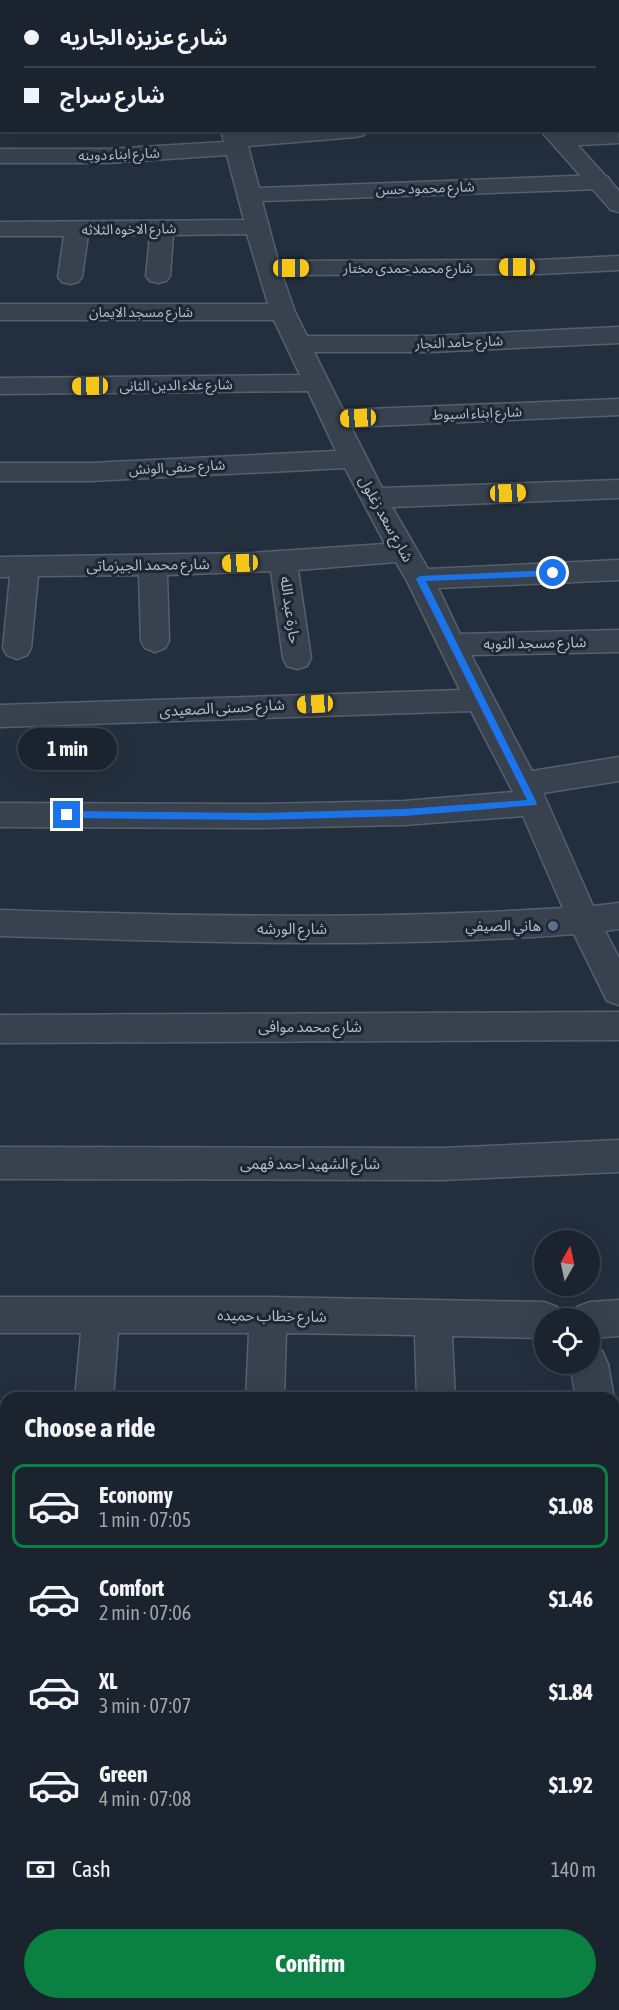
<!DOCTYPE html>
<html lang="en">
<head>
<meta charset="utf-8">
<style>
  body { margin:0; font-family:"Asap Condensed","Noto Sans Arabic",sans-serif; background:#282f3a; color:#f1f3f6; height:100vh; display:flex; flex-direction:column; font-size:22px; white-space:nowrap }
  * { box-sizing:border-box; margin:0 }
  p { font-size:20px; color:#a0a4aa }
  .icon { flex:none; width:33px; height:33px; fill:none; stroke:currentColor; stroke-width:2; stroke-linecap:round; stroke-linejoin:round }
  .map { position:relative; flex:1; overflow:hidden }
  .side { position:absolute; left:0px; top:1392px; width:620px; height:618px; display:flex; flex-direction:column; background:#1b232e; border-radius:18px 18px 0 0; box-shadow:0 6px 24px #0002,0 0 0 2px #39404a }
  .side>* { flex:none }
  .guide { position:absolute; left:0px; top:0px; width:620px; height:132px; box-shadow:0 6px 24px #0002,0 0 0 2px #39404a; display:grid; align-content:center; height:132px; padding:0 24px; background:#1b232e }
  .needle { width:39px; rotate:9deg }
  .tools { position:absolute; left:534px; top:1230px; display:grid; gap:12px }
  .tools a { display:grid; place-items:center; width:66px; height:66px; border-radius:50%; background:#1b232e; box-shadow:0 6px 24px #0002,0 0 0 2px #39404a; font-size:30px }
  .end { position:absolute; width:27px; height:27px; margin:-14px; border:8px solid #1a73e8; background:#fff; box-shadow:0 0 0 3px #fff }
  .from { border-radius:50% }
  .bubble { position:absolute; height:42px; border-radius:21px; background:#1b232e; box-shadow:0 6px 24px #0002,0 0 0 2px #39404a; font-size:20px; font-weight:700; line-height:42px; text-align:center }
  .car { position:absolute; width:18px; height:36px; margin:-18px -9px; border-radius:8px; box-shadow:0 0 4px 2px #0007; background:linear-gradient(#f5c518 24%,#345 0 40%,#f5c518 0 76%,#345 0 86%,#f5c518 0) }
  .guide b { display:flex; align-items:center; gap:21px; height:57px; font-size:22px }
  .guide b+b { border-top:2px solid #39404a }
  .guide i { width:15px; height:15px; background:#f1f3f6 }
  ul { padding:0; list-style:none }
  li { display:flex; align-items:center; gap:18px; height:84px; margin:0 12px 9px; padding:0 12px; border:3px solid transparent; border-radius:12px }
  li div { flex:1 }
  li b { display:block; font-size:22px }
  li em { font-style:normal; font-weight:700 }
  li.selected { border-color:#0b8043 }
  li>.icon { width:54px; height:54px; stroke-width:1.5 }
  h2 { padding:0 24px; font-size:27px; line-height:72px }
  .pay { display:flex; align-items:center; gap:15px; height:66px; padding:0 24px; font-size:22px }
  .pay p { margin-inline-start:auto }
  .cta { display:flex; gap:12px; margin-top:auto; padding:12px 24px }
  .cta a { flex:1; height:69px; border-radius:36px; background:#0b8043; color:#fff; font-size:24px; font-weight:700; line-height:69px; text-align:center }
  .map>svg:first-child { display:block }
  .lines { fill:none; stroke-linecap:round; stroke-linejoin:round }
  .minor-casing { stroke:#565f6c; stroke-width:3 }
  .tertiary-casing { stroke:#565f6c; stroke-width:3 }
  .minor { fill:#38414e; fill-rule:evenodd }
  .tertiary { fill:#38414e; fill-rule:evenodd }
  .route { fill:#1a73e8 }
  .service-dot { fill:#5c6f8a; stroke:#1d2633; stroke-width:2 }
  .labels { text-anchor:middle; stroke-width:6; stroke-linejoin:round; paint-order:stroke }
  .far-street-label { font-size:14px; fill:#b4bcc9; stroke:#1d2633 }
  .street-label { font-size:15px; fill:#b4bcc9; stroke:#1d2633 }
  .poi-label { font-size:15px; fill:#b4bcc9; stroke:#1d2633; text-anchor:end }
</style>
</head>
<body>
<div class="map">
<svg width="619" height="2010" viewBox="0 0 619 2010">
  <rect width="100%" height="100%" fill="#242f3e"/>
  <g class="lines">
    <defs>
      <path id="minor" d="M171,0H191L192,2H171Z
        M0,34H2V46H0Z
        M618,58H619V70H618Z
        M0,87H2V99H0Z
        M618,129L619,143L561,146L553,144L550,139L553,134L561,132Z
        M221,130H243L244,133L367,130L364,135L356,137L248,146L259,188L600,175L608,177L611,182L608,187L600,189L262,201L278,261L539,260L619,256V270L539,274L282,275L295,312L307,336H430L619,327V343L430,352H314L343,410L619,399V415L351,427L382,488L619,480V498L392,507L428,569L619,560V580L438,588L460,634L619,630V652L471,655L532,771L619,757V781L543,793L593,906L619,903V929L605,931L619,958V1005L607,1001L574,934C383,949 191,942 0,936V910C187,916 375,920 563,908L523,816L404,825L260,828L0,827V803L260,804L404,801L513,792L471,711L0,727V705L460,690L407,581L396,562L298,570L311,658L307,666L297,669L287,666L283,658L271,571L167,575L169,641L165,648L155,652L145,648L141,641L139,575L38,576L31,648L27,655L17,659L7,655L3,648L10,577H0V557L252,553L385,544L345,468L90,481H0V463H90L336,451L308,391L0,394V378L300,375L274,320H0V304H268L247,234L173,235L170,276L166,281L158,283L150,281L146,276L150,235H88L82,277L78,282L70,284L62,282L58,277L64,236H0V222L244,220L227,155L108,163H0V149H108L224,142Z
        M619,1012V1040L0,1043V1015Z
        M619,1140V1172L442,1180L0,1179V1147L442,1148Z
        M0,1297H268L544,1302L557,1307L562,1318H544V1338L452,1336L455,1398H417L415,1335L286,1333L284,1398H246L249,1333H118L113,1398H75L81,1333H0Z
        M619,1300V1336L590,1338V1318H572L577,1307L590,1302Z
        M590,1346L602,1351L608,1364L614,1398V1399L576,1398L570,1364H590Z
        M614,1545H619V1585H614Z
        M614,1706H619V1748H614Z
        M0,1953L6,1954V2000L0,1999Z
        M189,2004H235V2010H189Z
        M345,2004H447L450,2010H348Z"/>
      <path id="tertiary" d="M391,0H412L413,2H392Z
        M540,130H564L619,191V212L611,210Z"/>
    </defs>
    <use href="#minor" class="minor-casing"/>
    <use href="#tertiary" class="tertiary-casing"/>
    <use href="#minor" class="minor"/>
    <use href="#tertiary" class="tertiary"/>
  </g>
  <path class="route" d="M553,570L557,573L553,576L426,581L537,803L536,805L404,816L260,820L67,818L62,815L67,811L260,813L404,809L527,800L416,579L420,576Z"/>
  <circle class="service-dot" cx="553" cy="926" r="6"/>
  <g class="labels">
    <g class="far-street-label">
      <text transform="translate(119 154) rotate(-2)" y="5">شارع ابناء دوينه</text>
      <text transform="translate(425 188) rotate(-2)" y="5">شارع محمود حسن</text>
      <text transform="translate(129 229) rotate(-1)" y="5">شارع الاخوه الثلاثه</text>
      <text x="408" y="273">شارع محمد حمدى مختار</text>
      <text x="141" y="317">شارع مسجد الايمان</text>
      <text transform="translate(459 342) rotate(-2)" y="5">شارع حامد النجار</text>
      <text transform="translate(176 385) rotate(-1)" y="5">شارع علاء الدين الثانى</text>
      <text transform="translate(477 413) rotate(-2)" y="5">شارع ابناء اسيوط</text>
      <text transform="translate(177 467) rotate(-3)" y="5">شارع حنفى الونش</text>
    </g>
    <g class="street-label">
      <text transform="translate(386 519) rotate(61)" y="5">شارع سعد زغلول</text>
      <text transform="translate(148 565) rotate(-1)" y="5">شارع محمد الجيزماتى</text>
      <text transform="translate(290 610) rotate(82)" y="5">حارة عبد الله</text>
      <text transform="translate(535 643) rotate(-1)" y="5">شارع مسجد التوبه</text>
      <text transform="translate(222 708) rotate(-3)" y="5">شارع حسنى الصعيدى</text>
      <text x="292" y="934">شارع الورشه</text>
      <text x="310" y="1032">شارع محمد موافى</text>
      <text x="310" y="1169">شارع الشهيد احمد فهمى</text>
      <text transform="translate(272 1316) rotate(1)" y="5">شارع خطاب حميده</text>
    </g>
    <g class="poi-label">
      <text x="541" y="931">هاني الصيفي</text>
    </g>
  </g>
</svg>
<div class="tools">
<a><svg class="needle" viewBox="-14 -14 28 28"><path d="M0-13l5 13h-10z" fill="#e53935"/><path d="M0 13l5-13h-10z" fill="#a0a4aa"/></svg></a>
<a><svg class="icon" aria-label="locate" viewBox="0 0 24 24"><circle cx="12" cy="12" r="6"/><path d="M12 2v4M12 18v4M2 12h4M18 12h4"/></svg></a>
</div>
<i class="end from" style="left:553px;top:573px"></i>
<i class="end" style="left:67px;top:815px"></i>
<div class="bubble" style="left:18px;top:728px;width:99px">1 min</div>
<i class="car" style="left:517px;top:267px;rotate:270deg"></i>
<i class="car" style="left:291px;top:268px;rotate:90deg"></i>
<i class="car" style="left:90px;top:386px;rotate:269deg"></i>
<i class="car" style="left:358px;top:418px;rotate:267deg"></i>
<i class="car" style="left:508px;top:493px;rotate:88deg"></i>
<i class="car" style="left:240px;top:563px;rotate:268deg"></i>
<i class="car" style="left:315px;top:704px;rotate:267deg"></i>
<div class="guide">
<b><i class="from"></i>شارع عزيزه الجاريه</b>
<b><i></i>شارع سراج</b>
</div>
<section class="side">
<h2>Choose a ride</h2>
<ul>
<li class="selected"><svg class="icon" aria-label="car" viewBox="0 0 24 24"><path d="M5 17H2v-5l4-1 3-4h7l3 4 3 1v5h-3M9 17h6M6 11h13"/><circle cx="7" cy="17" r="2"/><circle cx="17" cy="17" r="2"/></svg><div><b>Economy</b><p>1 min · 07:05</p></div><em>$1.08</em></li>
<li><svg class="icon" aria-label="car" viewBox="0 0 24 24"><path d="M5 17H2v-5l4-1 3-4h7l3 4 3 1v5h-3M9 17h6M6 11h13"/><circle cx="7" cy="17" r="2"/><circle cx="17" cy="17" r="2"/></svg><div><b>Comfort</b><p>2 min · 07:06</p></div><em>$1.46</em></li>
<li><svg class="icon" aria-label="car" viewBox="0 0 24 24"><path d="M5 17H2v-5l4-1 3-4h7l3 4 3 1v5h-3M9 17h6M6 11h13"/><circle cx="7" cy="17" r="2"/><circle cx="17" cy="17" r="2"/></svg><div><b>XL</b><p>3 min · 07:07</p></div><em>$1.84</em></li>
<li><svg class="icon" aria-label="car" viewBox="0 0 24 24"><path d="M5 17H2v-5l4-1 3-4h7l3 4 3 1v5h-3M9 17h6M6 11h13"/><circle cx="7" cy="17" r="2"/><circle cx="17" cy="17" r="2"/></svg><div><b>Green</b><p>4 min · 07:08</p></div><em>$1.92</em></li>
</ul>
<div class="pay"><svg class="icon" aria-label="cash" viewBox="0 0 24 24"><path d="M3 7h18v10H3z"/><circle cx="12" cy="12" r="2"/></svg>Cash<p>140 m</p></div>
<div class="cta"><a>Confirm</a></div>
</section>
</div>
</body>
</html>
